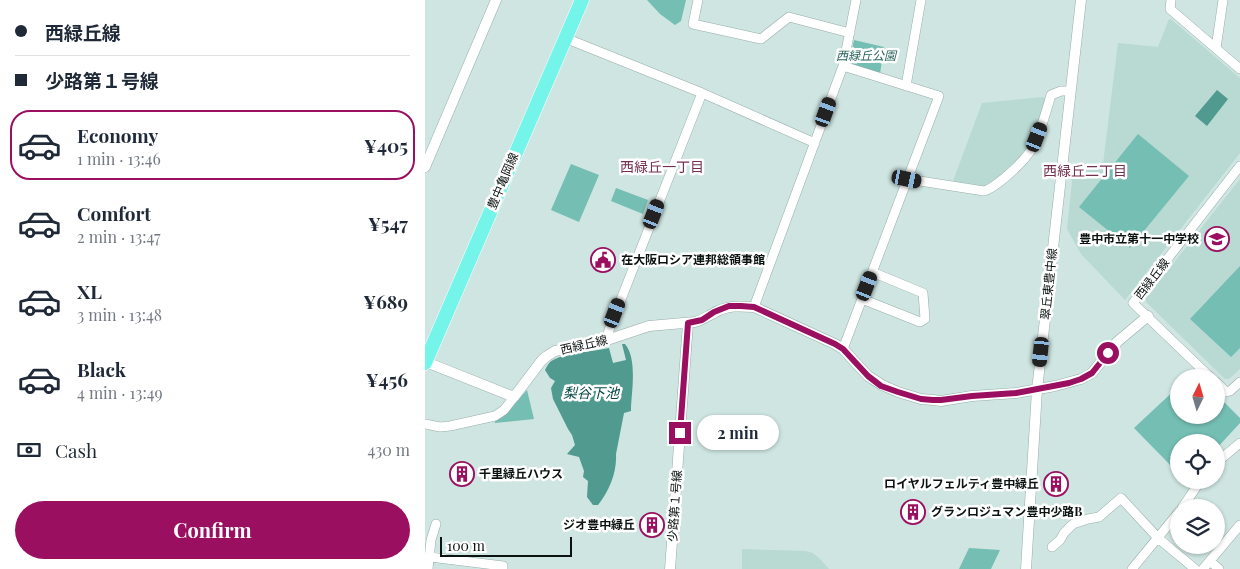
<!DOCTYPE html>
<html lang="en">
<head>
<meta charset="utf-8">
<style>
  body { margin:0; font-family:"Playfair Display","Noto Sans JP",serif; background:#f2f2f3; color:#1f2937; height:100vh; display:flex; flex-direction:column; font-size:19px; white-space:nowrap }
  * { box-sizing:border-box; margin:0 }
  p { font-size:16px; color:#747a83 }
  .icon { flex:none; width:28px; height:28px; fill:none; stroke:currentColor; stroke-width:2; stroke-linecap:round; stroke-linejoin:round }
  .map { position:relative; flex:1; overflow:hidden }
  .drawer { display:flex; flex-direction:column; background:#fff; width:425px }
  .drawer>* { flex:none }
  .guide { display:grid; align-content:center; height:110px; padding:0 15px; background:#fff }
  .needle { width:32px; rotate:5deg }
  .fabs { position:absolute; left:745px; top:369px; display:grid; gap:10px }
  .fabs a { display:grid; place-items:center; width:55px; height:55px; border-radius:50%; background:#fff; box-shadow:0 1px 4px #0004; font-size:25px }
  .scale { position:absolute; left:15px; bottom:12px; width:132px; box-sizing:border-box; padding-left:5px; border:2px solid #0b1311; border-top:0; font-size:14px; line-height:18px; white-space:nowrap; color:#0b1311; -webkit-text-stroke:4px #fff; paint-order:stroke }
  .end { position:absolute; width:22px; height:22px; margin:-11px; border:6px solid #9a0f60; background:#fff; box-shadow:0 0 0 2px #fff }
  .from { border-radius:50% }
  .bubble { position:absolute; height:35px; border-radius:18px; background:#fff; box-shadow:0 1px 4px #0004; font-size:16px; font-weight:700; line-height:35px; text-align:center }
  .car { position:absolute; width:15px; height:30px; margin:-15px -8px; border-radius:6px; box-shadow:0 0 4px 1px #0007; background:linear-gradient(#222 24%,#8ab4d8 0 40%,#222 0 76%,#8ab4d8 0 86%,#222 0) }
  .guide b { display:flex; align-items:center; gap:18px; height:48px; font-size:19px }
  .guide b+b { border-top:1px solid #e0e1e3 }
  .guide i { width:12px; height:12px; background:#1f2937 }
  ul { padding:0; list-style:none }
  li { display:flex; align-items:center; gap:15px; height:70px; margin:0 10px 8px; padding:0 5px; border:2px solid transparent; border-radius:20px }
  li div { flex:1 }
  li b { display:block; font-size:19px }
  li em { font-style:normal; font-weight:700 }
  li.on { border-color:#9a0f60 }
  li>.icon { width:45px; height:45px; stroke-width:1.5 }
  .pay { display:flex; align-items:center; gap:12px; height:55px; padding:0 15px; font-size:19px }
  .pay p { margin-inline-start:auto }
  .primary-button { display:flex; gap:10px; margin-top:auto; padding:10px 15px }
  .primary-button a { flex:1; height:58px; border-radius:30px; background:#9a0f60; color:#fff; font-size:20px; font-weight:700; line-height:58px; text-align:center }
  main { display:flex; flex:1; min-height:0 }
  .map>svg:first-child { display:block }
  .built { fill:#b9d9d3 }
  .green { fill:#74beb3 }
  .water { fill:#509a90 }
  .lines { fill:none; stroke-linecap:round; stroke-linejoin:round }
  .minor-casing { stroke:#97ada9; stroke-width:10 }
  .tertiary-casing { stroke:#97ada9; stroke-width:11 }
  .primary-casing { stroke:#fff; stroke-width:15 }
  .minor { stroke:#fff; stroke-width:9 }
  .tertiary { stroke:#fff; stroke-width:10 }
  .primary { stroke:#75f5e9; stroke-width:14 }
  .route { stroke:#9a0f60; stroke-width:6 }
  .labels { text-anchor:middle; stroke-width:5; stroke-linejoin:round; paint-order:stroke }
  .park-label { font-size:12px; font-style:italic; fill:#27645c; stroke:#fff }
  .street-label { font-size:12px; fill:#0b1311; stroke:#fff }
  .poi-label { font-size:12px; font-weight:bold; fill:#0b1311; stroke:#fff; text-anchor:end }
  .neighbourhood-label { font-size:14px; fill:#733150; stroke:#fff }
  .water-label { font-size:14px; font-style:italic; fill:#084d45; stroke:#fff }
</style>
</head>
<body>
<main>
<section class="drawer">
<div class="guide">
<b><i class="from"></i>西緑丘線</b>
<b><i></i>少路第１号線</b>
</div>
<ul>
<li class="on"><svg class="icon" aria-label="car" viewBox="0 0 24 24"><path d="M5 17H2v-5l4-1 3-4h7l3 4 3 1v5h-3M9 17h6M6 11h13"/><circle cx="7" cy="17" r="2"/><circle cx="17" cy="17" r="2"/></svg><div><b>Economy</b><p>1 min · 13:46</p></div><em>¥405</em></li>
<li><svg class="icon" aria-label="car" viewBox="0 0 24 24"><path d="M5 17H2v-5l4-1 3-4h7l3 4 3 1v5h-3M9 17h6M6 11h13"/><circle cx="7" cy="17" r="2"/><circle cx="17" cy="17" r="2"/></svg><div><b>Comfort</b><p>2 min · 13:47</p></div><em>¥547</em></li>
<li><svg class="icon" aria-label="car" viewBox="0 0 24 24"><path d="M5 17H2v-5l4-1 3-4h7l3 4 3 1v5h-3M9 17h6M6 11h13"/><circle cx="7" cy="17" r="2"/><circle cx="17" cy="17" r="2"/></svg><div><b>XL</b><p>3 min · 13:48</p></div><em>¥689</em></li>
<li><svg class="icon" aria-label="car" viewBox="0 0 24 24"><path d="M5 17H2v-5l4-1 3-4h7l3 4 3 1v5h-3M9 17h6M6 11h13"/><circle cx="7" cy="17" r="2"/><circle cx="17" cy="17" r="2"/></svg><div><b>Black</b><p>4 min · 13:49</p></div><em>¥456</em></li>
</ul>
<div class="pay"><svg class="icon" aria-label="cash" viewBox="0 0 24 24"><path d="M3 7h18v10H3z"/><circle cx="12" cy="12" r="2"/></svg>Cash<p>430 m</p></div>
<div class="primary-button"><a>Confirm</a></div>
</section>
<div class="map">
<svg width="815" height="569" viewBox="0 0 815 569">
  <rect width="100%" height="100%" fill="#cee5e1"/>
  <path class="built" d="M744,19L747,20L815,78V153L700,300L656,254L642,229L649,163L678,164L693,43L733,47Z
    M618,97L622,100L607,144L593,159L567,183L560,186L528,181L557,103Z
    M815,179V369L804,379H800L721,302V298Z
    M317,549L380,551L388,553L396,560L404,569H317Z"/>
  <path class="green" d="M222,0H261L256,21L250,25L235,14Z
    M429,40L459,47L455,74L429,66L425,60Z
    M713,134L764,176L705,248L654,207Z
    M146,164L174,175L154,222L126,210Z
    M191,188L223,200L218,214L186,201Z
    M815,266V348L806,357L765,319Z
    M754,386V415H791V394L815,418V423L791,449V442H754V474L709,428Z
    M102,390L109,419L70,423V421L79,416Z
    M544,548L575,550L566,569H534Z"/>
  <path class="water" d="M792,90L803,99L782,126L770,116Z
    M197,344H200C212,358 207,389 206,407V411L199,413L191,454C192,473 184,491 173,505H168L162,497L163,481L158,477L159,471L154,457L142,454L150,445L147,435L143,429L128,399L126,388L130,381L125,378L120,370C122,366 124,362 128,360C143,352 167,352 184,348L188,363L201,360Z"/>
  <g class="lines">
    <defs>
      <path id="minor" d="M273,0L268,24L336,39L364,17L425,33
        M746,0L745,9L815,69
        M140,38L277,93L390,143
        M791,48L798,0
        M481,86L496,0
        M482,179L559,191L562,190C576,183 600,161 608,147C616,131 621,112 626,95L636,91H645
        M437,299L495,322L500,319L498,293L447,272
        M329,307L418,66L431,0
        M182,340L184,330L277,93
        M418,349L514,96L418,66
        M786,378L708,303L815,166
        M791,382L801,392L805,391L815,382
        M0,424L15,427L25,426L70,416L79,410L89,397
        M791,463L815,443
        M757,508L776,480
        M627,547L635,540L639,533L648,524L663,519L674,517L696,498L733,538L770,569
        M5,557L78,566V569
        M785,561L794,569
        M3,569L6,540L11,524
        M707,569L754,512
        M778,569L815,525"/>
      <path id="tertiary" d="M0,167L71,0
        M1,362L89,397L117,360L122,356L130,351L182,340L224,326L270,322C277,320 283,316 289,313C302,305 315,306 329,307L410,344L418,349L443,376L457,385L473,392L496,399L508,400L516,401L547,396L591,393L630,386L656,379L667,373L692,342L723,316
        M245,569L263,323
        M601,569L612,390L656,0"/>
      <path id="primary" d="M0,363L157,0"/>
    </defs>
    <use href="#minor" class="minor-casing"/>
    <use href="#tertiary" class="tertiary-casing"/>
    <use href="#primary" class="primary-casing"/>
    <use href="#minor" class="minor"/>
    <use href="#tertiary" class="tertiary"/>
    <use href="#primary" class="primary"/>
  </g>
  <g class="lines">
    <path class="route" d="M255,433L263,323L277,320L289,312L304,306H316L329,307L410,344L418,349L443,376L456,386L473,392L496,399L508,400H516L547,396L591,393L644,383L656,379L667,373L683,353"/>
  </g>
  <defs>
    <symbol id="school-ring" viewBox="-11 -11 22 22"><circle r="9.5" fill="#fff" stroke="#9a0f60" stroke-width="1.5"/><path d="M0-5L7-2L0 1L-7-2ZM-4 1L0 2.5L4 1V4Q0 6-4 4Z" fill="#9a0f60"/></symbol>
    <symbol id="civic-ring" viewBox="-11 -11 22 22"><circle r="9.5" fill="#fff" stroke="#9a0f60" stroke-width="1.5"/><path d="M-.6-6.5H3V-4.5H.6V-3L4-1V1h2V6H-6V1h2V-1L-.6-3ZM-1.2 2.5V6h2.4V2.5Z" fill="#9a0f60"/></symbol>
    <symbol id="building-ring" viewBox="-11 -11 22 22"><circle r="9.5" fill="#fff" stroke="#9a0f60" stroke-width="1.5"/><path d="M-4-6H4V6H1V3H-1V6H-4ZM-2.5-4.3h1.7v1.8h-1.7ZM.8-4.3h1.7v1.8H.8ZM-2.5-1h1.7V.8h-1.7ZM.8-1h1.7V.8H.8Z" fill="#9a0f60"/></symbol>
  </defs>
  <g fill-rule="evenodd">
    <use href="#school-ring" x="778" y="225" width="28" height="28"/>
    <use href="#civic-ring" x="164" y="246" width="28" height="28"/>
    <use href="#building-ring" x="23" y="460" width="28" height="28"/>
    <use href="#building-ring" x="617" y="470" width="28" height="28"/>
    <use href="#building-ring" x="474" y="498" width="28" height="28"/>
    <use href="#building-ring" x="213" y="511" width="28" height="28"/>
  </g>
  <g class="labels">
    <g class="park-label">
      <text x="441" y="60">西緑丘公園</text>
    </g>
    <g class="street-label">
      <text transform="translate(78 181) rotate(-67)" y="4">豊中亀岡線</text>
      <text transform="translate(727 279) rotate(-52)" y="4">西緑丘線</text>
      <text transform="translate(624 284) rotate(-84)" y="4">翠丘東豊中線</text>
      <text transform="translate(159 345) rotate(-13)" y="4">西緑丘線</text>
      <text transform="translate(250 506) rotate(-86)" y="4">少路第１号線</text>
    </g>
    <g class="poi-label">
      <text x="774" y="243">豊中市立第十一中学校</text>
      <text x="196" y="264" text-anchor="start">在大阪ロシア連邦総領事館</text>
      <text x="54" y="478" text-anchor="start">千里緑丘ハウス</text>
      <text x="614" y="488">ロイヤルフェルティ豊中緑丘</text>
      <text x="506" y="516" text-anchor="start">グランロジュマン豊中少路B</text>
      <text x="210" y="529">ジオ豊中緑丘</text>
    </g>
    <g class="neighbourhood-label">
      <text x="237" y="172">西緑丘一丁目</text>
      <text x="660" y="176">西緑丘二丁目</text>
    </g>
    <g class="water-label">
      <text x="166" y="398">梨谷下池</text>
    </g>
  </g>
</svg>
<div class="fabs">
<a><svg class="needle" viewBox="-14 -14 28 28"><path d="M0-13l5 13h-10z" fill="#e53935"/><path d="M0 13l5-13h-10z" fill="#747a83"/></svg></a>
<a><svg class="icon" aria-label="locate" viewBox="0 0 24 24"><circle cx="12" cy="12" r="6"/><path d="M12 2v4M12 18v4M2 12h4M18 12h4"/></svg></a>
<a><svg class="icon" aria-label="layers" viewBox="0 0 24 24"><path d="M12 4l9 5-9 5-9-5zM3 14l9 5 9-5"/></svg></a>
</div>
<div class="scale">100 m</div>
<i class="end from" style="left:683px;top:353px"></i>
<i class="end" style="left:255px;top:433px"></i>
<div class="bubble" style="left:272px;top:415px;width:82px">2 min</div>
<i class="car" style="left:401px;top:112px;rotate:20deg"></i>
<i class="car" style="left:612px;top:137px;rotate:21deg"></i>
<i class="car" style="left:482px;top:179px;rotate:102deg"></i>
<i class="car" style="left:229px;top:214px;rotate:21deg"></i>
<i class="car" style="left:442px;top:286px;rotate:21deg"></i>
<i class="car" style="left:190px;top:313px;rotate:21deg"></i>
<i class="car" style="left:616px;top:352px;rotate:186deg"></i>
</div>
</main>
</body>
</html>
